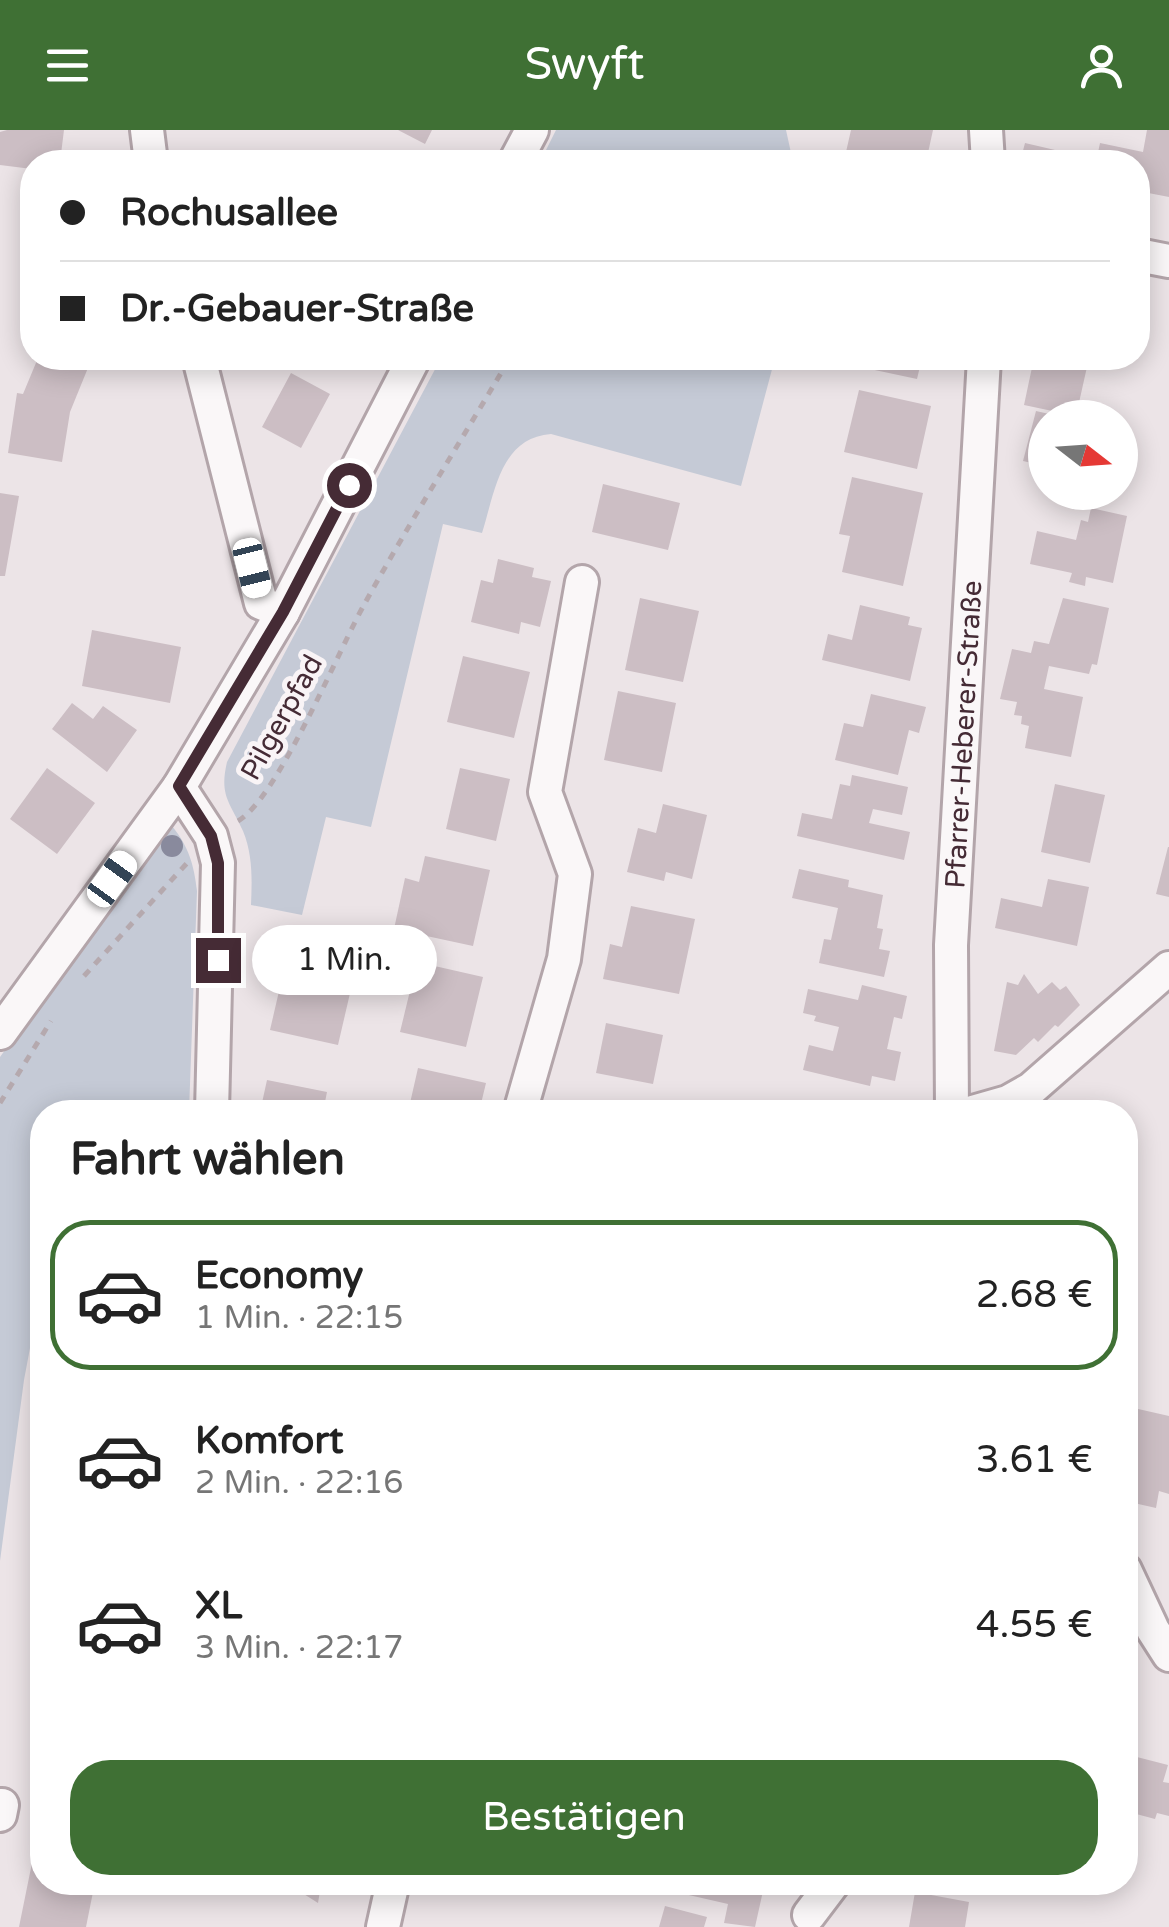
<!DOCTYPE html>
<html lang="de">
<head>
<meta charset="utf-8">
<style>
  body { margin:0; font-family:"Varela Round",sans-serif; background:#f2f2f2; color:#222; height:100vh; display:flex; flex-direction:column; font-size:38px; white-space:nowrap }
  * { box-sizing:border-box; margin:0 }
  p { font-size:32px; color:#767676 }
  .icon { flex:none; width:55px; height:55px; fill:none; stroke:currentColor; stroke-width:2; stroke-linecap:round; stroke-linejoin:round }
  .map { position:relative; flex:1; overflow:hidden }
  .sheet { position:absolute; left:30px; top:970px; width:1108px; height:795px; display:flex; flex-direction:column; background:#fff; border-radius:40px; box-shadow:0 5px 25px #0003 }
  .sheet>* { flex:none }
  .guide { position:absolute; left:20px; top:20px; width:1130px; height:220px; border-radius:40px; box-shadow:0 5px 25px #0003; display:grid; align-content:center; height:220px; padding:0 40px; background:#fff }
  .needle { width:65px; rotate:107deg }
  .buttons { position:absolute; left:1028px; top:270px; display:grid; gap:20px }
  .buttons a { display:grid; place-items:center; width:110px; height:110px; border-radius:50%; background:#fff; box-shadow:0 5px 25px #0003; font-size:50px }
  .end { position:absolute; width:45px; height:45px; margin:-22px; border:12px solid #452b35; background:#fff; box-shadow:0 0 0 5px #fff }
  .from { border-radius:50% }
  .bubble { position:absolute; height:70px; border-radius:35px; background:#fff; box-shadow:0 5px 25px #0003; font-size:32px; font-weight:600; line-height:70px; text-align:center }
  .car { position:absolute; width:30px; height:60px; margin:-30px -15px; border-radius:12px; box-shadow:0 0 8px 2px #0007; background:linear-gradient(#fff 24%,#345 0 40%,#fff 0 76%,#345 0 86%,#fff 0) }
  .guide b { display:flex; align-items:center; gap:35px; height:95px; font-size:38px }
  .guide b+b { border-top:2px solid #e0e0e0 }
  .guide i { width:25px; height:25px; background:#222 }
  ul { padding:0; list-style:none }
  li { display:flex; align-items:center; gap:30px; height:150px; margin:0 20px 15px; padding:0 20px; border:5px solid transparent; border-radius:40px }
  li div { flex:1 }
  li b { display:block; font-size:38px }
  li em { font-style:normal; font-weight:600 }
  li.active { border-color:#3f7034 }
  li>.icon { width:90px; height:90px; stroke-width:1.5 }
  h2 { padding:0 40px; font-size:45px; line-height:120px }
  .button { display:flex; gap:20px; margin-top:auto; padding:20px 40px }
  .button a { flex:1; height:115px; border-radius:40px; background:#3f7034; color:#fff; font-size:40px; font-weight:600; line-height:115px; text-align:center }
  header { display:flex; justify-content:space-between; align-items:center; height:130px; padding:0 40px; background:#3f7034; color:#fff; font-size:45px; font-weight:600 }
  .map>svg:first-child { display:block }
  .green { fill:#c5cad6 }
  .building { fill:#ccbec4 }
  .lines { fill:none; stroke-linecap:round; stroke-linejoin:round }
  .minor-casing { stroke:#b3a5aa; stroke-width:38 }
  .path { stroke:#b5a9ae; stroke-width:5; stroke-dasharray:8 8; stroke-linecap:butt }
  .minor { stroke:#faf7f8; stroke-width:32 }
  .tree { fill:#898a9d }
  .route { stroke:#452b35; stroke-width:12 }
  .labels { text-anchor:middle; stroke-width:10; stroke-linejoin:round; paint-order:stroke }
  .street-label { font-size:28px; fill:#452b35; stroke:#f9f4f6 }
</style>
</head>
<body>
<header><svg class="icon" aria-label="menu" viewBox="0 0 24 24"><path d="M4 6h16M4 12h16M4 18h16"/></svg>Swyft<svg class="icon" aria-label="person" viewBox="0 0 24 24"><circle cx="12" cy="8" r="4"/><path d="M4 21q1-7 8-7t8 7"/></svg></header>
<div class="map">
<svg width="1169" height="1797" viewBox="0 0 1169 1797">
  <rect width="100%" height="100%" fill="#ece4e7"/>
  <path class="green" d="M556,0H786L793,32H540Z
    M441,228H775L741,356L551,304C500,308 495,362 482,403L443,394L371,697L326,687L302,785L251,775C252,751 253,725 243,701C230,672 219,666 227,632Z
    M172,696C189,717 194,735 197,761L189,982H42V1154L24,1250L0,1431V927L100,788Z"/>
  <path class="building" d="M7,0H64L60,32H32V39L0,35V2Z
    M398,0H432L425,14Z
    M851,0H933L926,32H896L846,22Z
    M1147,0H1169V67L1138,61V32H1096L1100,13L1143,22Z
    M1025,13L1085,27L1084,32H1020Z
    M30,105H32V147L25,146Z
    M38,228H92L70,282L62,332L8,323L17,263L23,264Z
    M851,228H922L917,249L870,239L871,234Z
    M1034,228H1089L1076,286L1024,275Z
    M291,243L330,264L301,318L262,297Z
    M859,260L931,276L917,339L844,322Z
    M1036,281L1058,286L1045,288V336L1023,331Z
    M852,347L923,363L903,456L842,442L850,406L839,404Z
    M603,354L680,373L668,420L592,402Z
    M0,363L19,366L5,446H0Z
    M1091,378L1127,386L1113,453L1086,447L1085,456L1069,452L1072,443L1030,434L1037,401L1076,410L1081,390L1088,392Z
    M498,429L534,438L532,447L551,451L540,497L521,492L519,504L471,492L481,450L493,453Z
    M640,468L699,481L683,552L625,540Z
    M1063,468L1109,478L1097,535L1092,534L1089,544L1049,536L1044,559L1083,567L1071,627L1025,618L1029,596L1021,594L1022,586L1014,585L1017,572L1000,569L1012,519L1031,523L1034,511L1049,514Z
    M860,475L910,487L908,495L922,498L910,551L822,530L828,504L852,510Z
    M92,500L181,517L170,573L82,556Z
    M463,526L530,542L514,608L447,592Z
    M618,561L676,573L662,642L604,630Z
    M871,564L926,577L919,603L909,600L898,645L835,630L844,593L863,597Z
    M72,573L93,589L103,576L137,600L107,642L52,599Z
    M47,638L95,673L57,724L10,689Z
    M460,638L510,649L496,711L446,699Z
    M852,645L908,657L902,685L873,679L869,693L910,702L904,730L797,706L802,683L832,689L840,654L850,656Z
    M1055,654L1105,665L1090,733L1041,722Z
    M663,674L707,685L692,749L666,742L664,751L627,742L638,698L656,703Z
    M1168,717H1169V767L1156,764Z
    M425,726L490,740L473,816L394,799L405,748L419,752Z
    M799,739L849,750L848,757L883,765L877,798L883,799L879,819L890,821L884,847L819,833L824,809L831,810L838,778L792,768Z
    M1048,749L1089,757L1077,816L995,798L1001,768L1042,777Z
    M631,776L695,789L679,864L603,849L610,814L622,817Z
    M286,831L354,846L338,915L270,900Z
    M417,832L483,847L466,917L400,902Z
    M1024,844L1038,864L1052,852L1060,860L1066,856L1080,875L1058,897L1055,895L1038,912L1034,908L1016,925L994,921L1007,852L1018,855Z
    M862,855L907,866L902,889L894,887L887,919L901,922L895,951L872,946L870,956L803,940L809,915L833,921L839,897L814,891L816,886L803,883L808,859L858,870Z
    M606,893L663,905L653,954L596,943Z
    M418,938L486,953L479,982H408Z
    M267,950L327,962L323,982H260Z
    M1059,972L1099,981V982H1057Z
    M1125,1175L1132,1176L1127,1205H1125Z
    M1125,1276L1169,1286V1364L1159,1361L1156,1378L1125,1371L1131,1346L1125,1344Z
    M1133,1626L1168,1635L1163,1652L1169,1653V1686L1157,1683L1155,1689L1125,1681V1645L1128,1646Z
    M34,1723L42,1725V1752H95L86,1797H19Z
    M285,1752H340L338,1764L320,1761L318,1773Z
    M669,1752H765L755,1797L724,1793L728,1774L667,1760Z
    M915,1762L969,1772L965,1797H909Z
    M665,1776L707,1787L704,1797H659Z"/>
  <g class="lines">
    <defs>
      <g id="minor">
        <path d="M147,0L151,32"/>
        <path d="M986,0L988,32"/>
        <path d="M515,32L532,0"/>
        <path d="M1138,125L1169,131"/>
        <path d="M199,228L261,473L283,482"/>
        <path d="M179,657L211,706L218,733L212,982"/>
        <path d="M0,903L179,657L283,482L414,228"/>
        <path d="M520,982L564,829L575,744L545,662L582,452"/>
        <path id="s1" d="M952,982L951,815L984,228"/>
        <path d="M973,982L1008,972L1031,959L1169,838"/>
        <path d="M1125,1440L1153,1500L1169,1525"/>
        <path d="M0,1685L2,1675"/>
        <path d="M809,1785L834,1752"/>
        <path d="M383,1797L393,1752"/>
      </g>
    </defs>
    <use href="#minor" class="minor-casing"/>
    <path class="path" d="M238,691C278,668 339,519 365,473C411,390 462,309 510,228
      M84,846L188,732
      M0,973L51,891"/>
    <use href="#minor" class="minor"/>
  </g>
  <circle class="tree" cx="172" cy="716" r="11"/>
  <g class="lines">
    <path class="route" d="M218,830V733L211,706L179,656L283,482L349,355"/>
  </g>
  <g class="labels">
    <g class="street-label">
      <text transform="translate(281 587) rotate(-61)" y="10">Pilgerpfad</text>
      <text dy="10" stroke="none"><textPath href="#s1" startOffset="378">Pfarrer-Heberer-Straße</textPath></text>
    </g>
  </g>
</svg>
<div class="buttons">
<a><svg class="needle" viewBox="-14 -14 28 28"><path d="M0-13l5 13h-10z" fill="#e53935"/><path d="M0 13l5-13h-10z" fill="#767676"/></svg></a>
</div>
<i class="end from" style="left:349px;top:355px"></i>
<i class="end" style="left:218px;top:830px"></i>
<div class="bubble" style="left:252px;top:795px;width:185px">1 Min.</div>
<i class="car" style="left:252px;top:438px;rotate:166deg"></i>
<i class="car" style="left:112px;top:749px;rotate:36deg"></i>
<div class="guide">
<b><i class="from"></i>Rochusallee</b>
<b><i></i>Dr.-Gebauer-Straße</b>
</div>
<section class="sheet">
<h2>Fahrt wählen</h2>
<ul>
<li class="active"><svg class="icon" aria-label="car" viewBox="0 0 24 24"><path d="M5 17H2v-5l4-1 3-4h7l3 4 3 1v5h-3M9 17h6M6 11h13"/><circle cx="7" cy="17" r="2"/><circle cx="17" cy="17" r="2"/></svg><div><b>Economy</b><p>1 Min. · 22:15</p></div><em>2.68 €</em></li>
<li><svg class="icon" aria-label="car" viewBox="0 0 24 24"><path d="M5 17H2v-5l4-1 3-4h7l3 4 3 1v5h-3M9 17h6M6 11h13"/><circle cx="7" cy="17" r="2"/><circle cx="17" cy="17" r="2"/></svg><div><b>Komfort</b><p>2 Min. · 22:16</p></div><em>3.61 €</em></li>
<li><svg class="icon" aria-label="car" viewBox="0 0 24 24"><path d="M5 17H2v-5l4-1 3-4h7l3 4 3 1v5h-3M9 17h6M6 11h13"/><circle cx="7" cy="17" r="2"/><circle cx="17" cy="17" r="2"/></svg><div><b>XL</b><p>3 Min. · 22:17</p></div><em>4.55 €</em></li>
</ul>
<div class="button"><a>Bestätigen</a></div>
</section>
</div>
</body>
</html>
